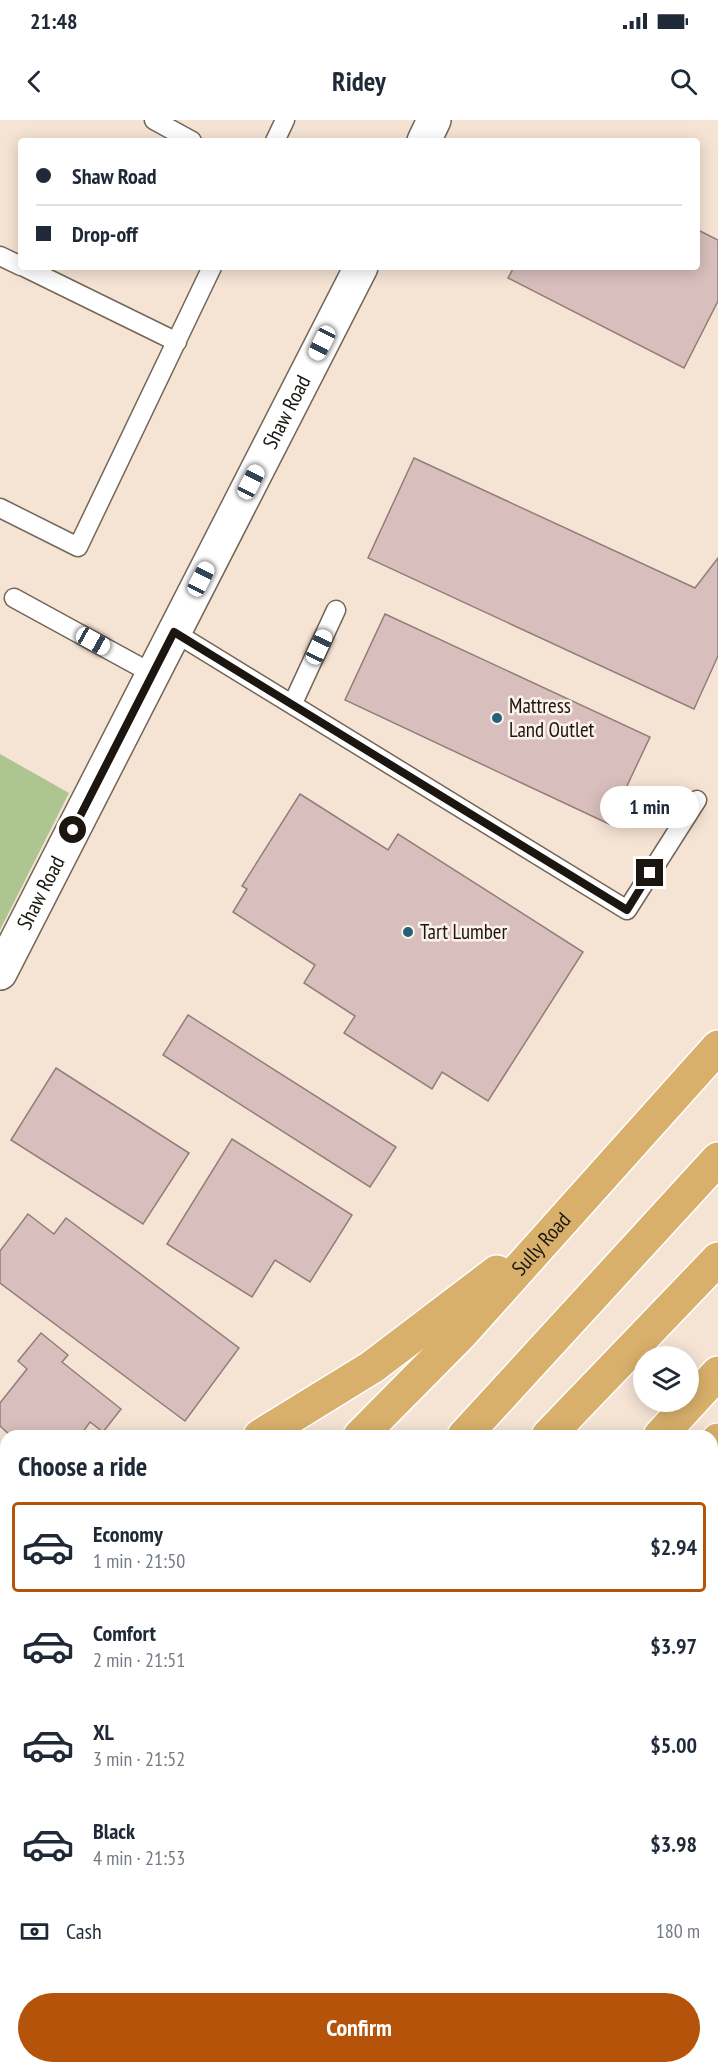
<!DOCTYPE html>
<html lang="en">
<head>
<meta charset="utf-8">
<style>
  body { margin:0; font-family:"PT Sans Narrow",sans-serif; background:#f2f2f3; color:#1f2937; height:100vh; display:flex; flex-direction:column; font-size:22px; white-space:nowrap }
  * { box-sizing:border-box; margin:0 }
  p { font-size:20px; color:#747a83 }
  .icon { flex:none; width:33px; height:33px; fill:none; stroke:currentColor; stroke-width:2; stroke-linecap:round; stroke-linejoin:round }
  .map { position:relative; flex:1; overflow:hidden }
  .sheet { position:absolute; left:0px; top:1310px; width:718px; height:644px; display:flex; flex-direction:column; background:#fff; border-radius:18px 18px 0 0; box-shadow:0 3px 15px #0003 }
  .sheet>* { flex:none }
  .banner { position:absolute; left:18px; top:18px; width:682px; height:132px; border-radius:6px; box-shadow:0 3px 15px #0003; display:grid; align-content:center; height:132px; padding:0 18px; background:#fff }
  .buttons { position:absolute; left:633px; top:1226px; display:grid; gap:12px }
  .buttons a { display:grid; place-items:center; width:66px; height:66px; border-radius:50%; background:#fff; box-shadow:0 3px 15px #0003; font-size:30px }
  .end { position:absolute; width:27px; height:27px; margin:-14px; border:8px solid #1b1610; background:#fff; box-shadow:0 0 0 3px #fff }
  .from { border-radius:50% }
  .bubble { position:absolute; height:42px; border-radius:21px; background:#fff; box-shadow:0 3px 15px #0003; font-size:20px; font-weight:600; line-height:42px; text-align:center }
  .car { position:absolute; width:18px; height:36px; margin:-18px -9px; border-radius:8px; box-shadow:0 0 4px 2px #0007; background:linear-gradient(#fff 24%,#345 0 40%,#fff 0 76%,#345 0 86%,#fff 0) }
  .banner b { display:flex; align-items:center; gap:21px; height:57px; font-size:22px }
  .banner b+b { border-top:2px solid #e0e1e3 }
  .banner i { width:15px; height:15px; background:#1f2937 }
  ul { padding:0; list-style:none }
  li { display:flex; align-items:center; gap:18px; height:90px; margin:0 12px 9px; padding:0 6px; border:3px solid transparent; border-radius:6px }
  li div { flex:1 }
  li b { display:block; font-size:22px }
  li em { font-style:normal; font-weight:600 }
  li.current { border-color:#b45309 }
  li>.icon { width:54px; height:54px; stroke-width:1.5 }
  h2 { padding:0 18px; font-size:27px; line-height:72px }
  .pay { display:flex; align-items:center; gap:15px; height:66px; padding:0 18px; font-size:22px }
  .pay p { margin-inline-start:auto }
  .button { display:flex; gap:12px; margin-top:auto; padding:12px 18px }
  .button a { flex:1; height:69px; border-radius:36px; background:#b45309; color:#fff; font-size:24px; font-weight:600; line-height:69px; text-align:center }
  .status { display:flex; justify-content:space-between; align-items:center; height:42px; padding:0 30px; background:#fff; direction:ltr }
  .status svg { height:16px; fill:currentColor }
  header { display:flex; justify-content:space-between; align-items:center; height:78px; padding:0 18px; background:#fff; font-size:27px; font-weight:600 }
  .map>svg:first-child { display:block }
  .green { fill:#acc591 }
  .building { fill:#d8bfbd; stroke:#937d7a; stroke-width:1.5 }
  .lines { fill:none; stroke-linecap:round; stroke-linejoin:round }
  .lane-casing { stroke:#746557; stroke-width:21 }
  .street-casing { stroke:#746557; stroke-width:36 }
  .highway-casing { stroke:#fff; stroke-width:36 }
  .lane { stroke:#fff; stroke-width:18 }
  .street { stroke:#fff; stroke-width:33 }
  .highway { stroke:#d8b06b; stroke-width:33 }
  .route { stroke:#1b1610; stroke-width:8 }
  .poi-dot { fill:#266179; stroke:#fdf2e9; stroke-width:2 }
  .labels { text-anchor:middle; stroke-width:5; stroke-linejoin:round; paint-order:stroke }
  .street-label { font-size:21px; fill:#1b1610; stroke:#fdf2e9 }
  .poi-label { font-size:21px; fill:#1b1610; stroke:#fdf2e9; text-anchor:start }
</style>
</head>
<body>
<div class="status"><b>21:48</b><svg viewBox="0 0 49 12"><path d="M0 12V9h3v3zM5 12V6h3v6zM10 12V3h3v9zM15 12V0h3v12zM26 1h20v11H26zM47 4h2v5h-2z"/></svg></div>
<header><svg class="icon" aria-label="back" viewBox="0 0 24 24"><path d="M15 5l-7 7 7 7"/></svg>Ridey<svg class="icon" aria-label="search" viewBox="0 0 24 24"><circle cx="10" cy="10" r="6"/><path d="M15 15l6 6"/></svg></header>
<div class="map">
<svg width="718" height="1952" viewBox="0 0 718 1952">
  <rect width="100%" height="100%" fill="#f5e4d4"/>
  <path class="green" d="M0,634L69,673L0,810Z"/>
  <path class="building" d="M698,110L718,120V181L684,248L508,158L514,147H698Z
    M414,338L695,468L718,438V536L694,589L368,438Z
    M385,494L650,617L609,704L345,580Z
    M300,674L388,730L398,714L583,832L488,981L442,952L432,969L344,913L355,896L304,863L315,845L233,792L247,769L242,766Z
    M188,895L396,1027L370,1067L163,935Z
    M56,948L189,1033L143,1104L11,1020Z
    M232,1019L352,1095L310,1162L275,1140L252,1177L167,1124Z
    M28,1094L54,1114L66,1098L239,1228L185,1301L0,1163V1131Z
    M41,1213L68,1235L62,1242L121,1289L103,1312L90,1302L80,1316H11L0,1306V1283L27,1249L18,1241Z"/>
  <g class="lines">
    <defs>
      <path id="lane" d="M154,0L192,21
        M275,21L285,0
        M0,136L21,146
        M24,147L177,222
        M0,388L78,427L212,147
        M14,478L153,554
        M174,512L627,790L697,680
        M293,583L336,490"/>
      <g id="street">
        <path d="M424,21L434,0"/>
        <path id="s1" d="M0,853L361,147"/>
      </g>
      <g id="highway">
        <path d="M260,1316L372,1247L497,1152"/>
        <path id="s2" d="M360,1316L460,1215L718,927"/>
        <path d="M464,1316L718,1039"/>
        <path d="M548,1316L718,1139"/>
        <path d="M660,1316L718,1253"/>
        <path d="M712,1332L718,1320"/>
        <path d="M0,1417L6,1415"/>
        <path d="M0,1657L6,1652"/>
        <path d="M0,1835L6,1830"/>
        <path d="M557,1947L560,1952"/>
        <path d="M637,1947V1952"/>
        <path d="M12,1952L19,1947"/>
        <path d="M68,1952V1947"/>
      </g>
    </defs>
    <use href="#lane" class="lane-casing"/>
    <use href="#street" class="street-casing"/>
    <use href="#highway" class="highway-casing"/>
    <use href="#lane" class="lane"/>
    <use href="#street" class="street"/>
    <use href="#highway" class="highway"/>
  </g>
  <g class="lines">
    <path class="route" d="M73,710L174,512L627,790L650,753"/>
  </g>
  <g class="poi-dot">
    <circle cx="497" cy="598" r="6"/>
    <circle cx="408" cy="812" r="6"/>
  </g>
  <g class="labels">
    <g class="street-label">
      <text dy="7" stroke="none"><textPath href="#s1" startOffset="630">Shaw Road</textPath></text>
      <text dy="7" stroke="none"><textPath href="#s1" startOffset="90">Shaw Road</textPath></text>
      <text dy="7" stroke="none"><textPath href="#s2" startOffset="264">Sully Road</textPath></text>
    </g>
    <g class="poi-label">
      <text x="509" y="593">Mattress<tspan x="509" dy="24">Land Outlet</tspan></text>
      <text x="420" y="819">Tart Lumber</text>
    </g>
  </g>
</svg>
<div class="buttons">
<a><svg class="icon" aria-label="layers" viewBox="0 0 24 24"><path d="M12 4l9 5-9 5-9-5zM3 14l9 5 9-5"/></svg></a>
</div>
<i class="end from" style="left:73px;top:710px"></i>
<i class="end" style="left:650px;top:753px"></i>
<div class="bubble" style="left:600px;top:666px;width:99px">1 min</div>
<i class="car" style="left:322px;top:223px;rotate:207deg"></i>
<i class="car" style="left:251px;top:362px;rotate:27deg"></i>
<i class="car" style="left:201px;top:459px;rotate:27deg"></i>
<i class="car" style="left:93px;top:521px;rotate:119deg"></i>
<i class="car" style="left:319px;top:527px;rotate:25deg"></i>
<div class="banner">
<b><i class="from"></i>Shaw Road</b>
<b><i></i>Drop-off</b>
</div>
<section class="sheet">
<h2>Choose a ride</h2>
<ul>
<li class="current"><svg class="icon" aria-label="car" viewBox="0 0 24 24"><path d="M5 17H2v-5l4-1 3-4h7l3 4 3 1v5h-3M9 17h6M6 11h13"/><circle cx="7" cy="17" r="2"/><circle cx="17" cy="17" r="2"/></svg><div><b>Economy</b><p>1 min · 21:50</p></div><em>$2.94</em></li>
<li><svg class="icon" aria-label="car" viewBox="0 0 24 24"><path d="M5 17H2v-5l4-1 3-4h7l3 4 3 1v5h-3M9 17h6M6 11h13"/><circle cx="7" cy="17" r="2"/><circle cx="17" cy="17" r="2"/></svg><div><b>Comfort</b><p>2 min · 21:51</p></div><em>$3.97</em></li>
<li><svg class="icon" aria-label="car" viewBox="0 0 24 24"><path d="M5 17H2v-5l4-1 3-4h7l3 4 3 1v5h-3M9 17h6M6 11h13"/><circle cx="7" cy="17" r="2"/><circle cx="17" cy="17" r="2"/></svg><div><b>XL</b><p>3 min · 21:52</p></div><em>$5.00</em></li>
<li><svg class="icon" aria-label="car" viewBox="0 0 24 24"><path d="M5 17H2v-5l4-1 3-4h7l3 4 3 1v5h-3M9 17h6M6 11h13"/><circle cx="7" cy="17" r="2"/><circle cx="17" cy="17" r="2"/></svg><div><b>Black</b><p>4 min · 21:53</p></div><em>$3.98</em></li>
</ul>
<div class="pay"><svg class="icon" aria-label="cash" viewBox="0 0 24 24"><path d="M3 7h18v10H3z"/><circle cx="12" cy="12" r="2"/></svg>Cash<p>180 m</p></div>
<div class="button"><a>Confirm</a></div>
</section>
</div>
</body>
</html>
